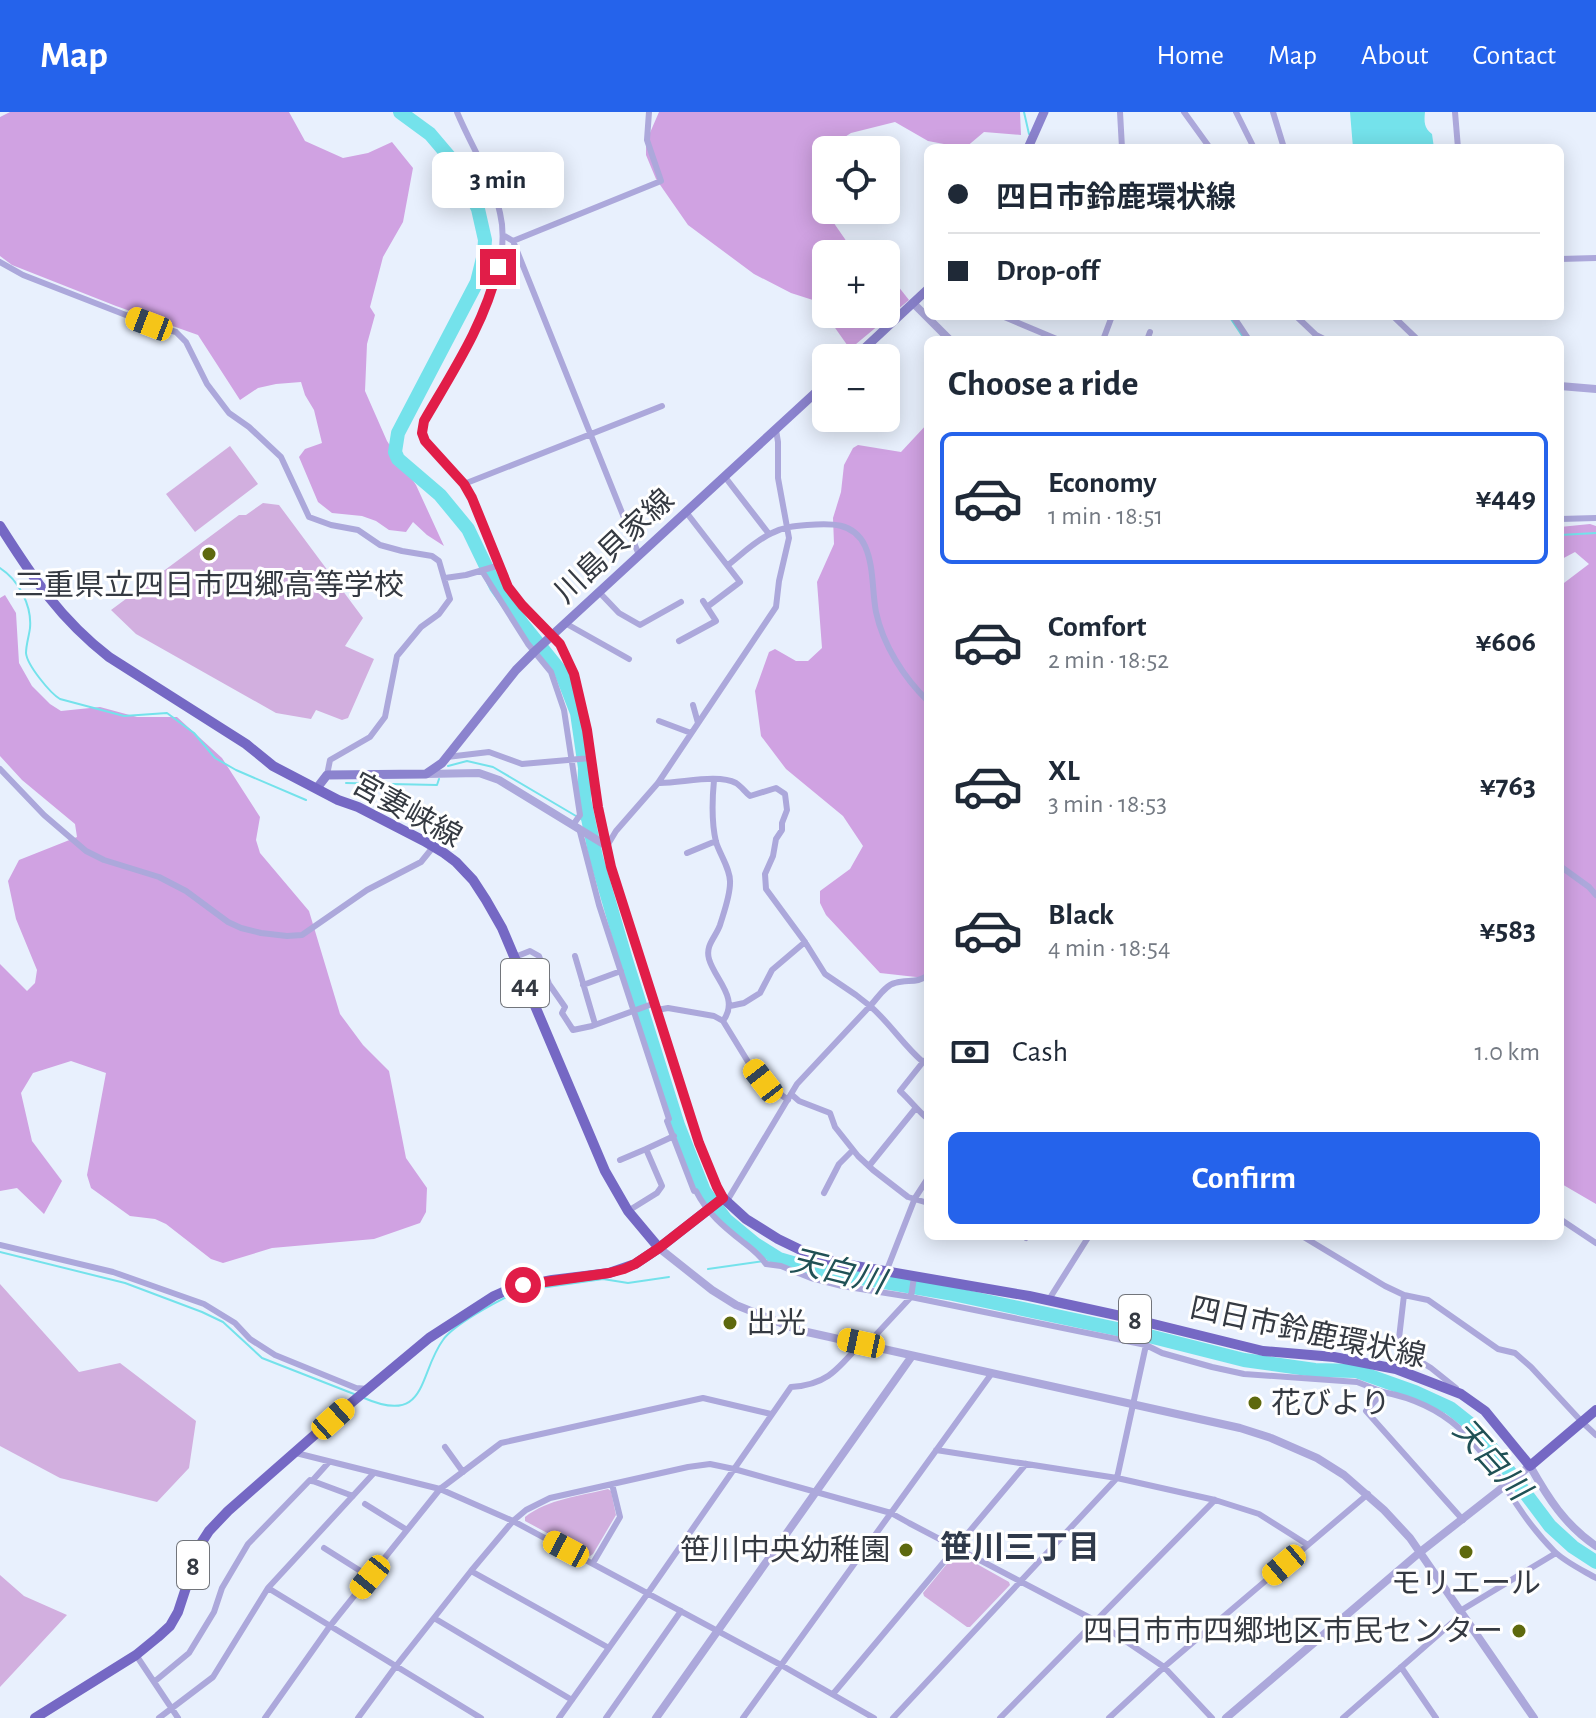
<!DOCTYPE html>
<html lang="en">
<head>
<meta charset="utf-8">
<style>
  body { margin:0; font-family:"Alegreya Sans","Noto Sans JP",sans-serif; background:#f2f2f3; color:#1f2937; height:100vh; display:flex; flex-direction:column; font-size:30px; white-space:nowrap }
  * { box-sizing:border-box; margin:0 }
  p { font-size:26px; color:#747a83 }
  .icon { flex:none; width:44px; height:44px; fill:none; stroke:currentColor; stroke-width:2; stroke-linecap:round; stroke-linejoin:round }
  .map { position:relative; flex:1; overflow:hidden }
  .details { position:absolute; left:924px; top:224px; width:640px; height:904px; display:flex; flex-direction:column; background:#fff; border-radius:12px; box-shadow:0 4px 20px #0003 }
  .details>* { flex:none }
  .guide { position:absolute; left:924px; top:32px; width:640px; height:176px; border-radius:12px; box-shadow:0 4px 20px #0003; display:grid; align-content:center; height:176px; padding:0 24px; background:#fff }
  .tools { position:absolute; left:812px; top:24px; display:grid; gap:16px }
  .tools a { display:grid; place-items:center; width:88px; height:88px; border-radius:12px; background:#fff; box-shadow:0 4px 20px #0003; font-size:40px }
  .end { position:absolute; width:36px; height:36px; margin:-18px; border:10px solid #e11d48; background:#fff; box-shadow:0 0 0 4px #fff }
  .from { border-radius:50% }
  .bubble { position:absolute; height:56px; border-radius:12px; background:#fff; box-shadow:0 4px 20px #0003; font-size:26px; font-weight:700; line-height:56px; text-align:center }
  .car { position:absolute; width:24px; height:48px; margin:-24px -12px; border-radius:10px; box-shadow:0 0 6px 2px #0007; background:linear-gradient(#f5c518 24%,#345 0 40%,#f5c518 0 76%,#345 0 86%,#f5c518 0) }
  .guide b { display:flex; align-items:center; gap:28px; height:76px; font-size:30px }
  .guide b+b { border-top:2px solid #e0e1e3 }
  .guide i { width:20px; height:20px; background:#1f2937 }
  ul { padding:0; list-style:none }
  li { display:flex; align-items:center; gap:24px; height:132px; margin:0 16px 12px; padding:0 8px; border:4px solid transparent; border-radius:12px }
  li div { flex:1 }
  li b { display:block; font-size:30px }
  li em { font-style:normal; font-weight:700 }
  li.active { border-color:#2563eb }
  li>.icon { width:72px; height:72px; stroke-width:1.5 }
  h2 { padding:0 24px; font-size:36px; line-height:96px }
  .pay { display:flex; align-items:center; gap:20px; height:88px; padding:0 24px; font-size:30px }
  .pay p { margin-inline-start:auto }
  .cta { display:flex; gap:16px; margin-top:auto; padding:16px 24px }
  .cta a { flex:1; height:92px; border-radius:12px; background:#2563eb; color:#fff; font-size:32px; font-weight:700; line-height:92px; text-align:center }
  header { display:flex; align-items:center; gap:48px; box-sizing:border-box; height:112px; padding:0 40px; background:#2563eb; color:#fff }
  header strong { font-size:38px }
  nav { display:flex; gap:44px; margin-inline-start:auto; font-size:28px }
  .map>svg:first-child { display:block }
  .green { fill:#d2afdf }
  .forest { fill:#d0a2e2 }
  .water { fill:#74e2eb }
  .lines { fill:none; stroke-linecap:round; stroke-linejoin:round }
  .stream { stroke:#74e2eb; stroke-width:2 }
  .river { stroke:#74e2eb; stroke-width:14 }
  .minor { stroke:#aca8db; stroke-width:6 }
  .tertiary { stroke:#aca8db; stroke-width:8 }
  .secondary { stroke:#8b83ce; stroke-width:9 }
  .primary { stroke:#7568c4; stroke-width:10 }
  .route { stroke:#e11d48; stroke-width:10 }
  .poi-dot { fill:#5e690e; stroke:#fff; stroke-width:3 }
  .labels { text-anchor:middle; stroke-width:6; stroke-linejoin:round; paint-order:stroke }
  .shield { fill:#fff; stroke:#72757b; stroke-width:2 }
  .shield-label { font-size:28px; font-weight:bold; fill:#353a42 }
  .street-label { font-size:30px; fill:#353a42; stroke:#fff }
  .poi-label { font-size:30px; fill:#353a42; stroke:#fff }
  .water-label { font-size:32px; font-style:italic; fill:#205155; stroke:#fff }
  .neighbourhood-label { font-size:32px; font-weight:bold; fill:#303a4b; stroke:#fff }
</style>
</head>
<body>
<header>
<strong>Map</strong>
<nav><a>Home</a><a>Map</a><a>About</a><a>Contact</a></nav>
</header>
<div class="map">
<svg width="1596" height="1606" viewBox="0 0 1596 1606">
  <rect width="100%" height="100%" fill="#e8f0fd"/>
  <path class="green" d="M230,334L258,372L195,420L166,382Z
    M263,391L279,393L363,506L345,534L374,547L348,606L342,608L316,598L311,607L276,601L136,522L111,498L239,403H246Z
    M0,1172L79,1260L120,1251L196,1309L189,1356L157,1390L60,1366L0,1334Z
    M608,1377L611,1379L616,1403L593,1442L590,1444L525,1409V1405C548,1387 580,1384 608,1377Z
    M955,1442H959L1009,1470L1010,1473L970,1515H967L924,1484L923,1481Z
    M0,1463L24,1484L67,1503L0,1575Z"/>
  <path class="forest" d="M10,0H289L305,29L343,46L368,41L392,30L413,56L403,110L383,145L370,195L375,203L367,232L365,279L387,329L416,373L444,434L427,423L413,410L406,420L389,418L376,409L362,404L332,401L318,390L299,345L305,337L322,331L314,298L305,283L301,270L276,272L258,276L240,288L198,223L116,194L12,153L0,144V5Z
    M659,0H1020L1021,23L984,20L965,36L928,29L895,10L851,21L831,34V38H826V77L820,91L847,130L866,142H826V202H886V159L909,188L850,237L816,189L791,181L754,162L688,113L656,67L646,43V30Z
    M928,311V868L925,866L880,861L826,803L820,791V779L850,757L863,734L843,704L786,657L761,624L755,579L769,540L775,537L796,549H808L822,536L817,470L834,432L833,406L841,380L844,353L853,336L858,333L901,340Z
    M1590,412L1596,414V1092L1560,1071V474L1589,452L1575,440L1560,448V415Z
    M5,483L16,501L19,551L32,574L50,592L61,599L100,595L137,605H177L222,646L260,705L256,728L260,741L309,799L340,902L363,933L389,959L406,1046L427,1076L426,1100L420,1111L374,1127L272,1136L223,1151L211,1147L166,1112L155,1107L130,1104L91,1076L87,1063L106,961L71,949L33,961L21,981L32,1029L62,1069L44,1102L17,1076L0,1079V852L27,879L35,871L37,858L16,807L8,769L19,748L77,725L75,712L22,668L0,644V486Z"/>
  <path class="water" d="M1350,0H1425C1424,10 1424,16 1432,22L1434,36H1353Z"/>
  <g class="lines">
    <path class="stream" d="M1024,0L1029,22
      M1229,204L1245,228
      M1560,423L1596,421
      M0,456C19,468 32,494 30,516C29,524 26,533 26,541C27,553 50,581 60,587L124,604L167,601L194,621L215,646L236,658L306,688
      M448,654L467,649L493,655L576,704
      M346,671L437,673L439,667
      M581,707L589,712
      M0,1140L125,1171L202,1200L223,1210L262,1246L354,1282
      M708,1157L779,1147
      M533,1177L603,1167L628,1171L669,1165
      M364,1286C428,1314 418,1262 443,1228C453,1213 497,1189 515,1181"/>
    <path class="river" d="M400,0L430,22L458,55L478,97L485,128L484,142L477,170L398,321L395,340L398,347L440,383L468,417L496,475L524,514L561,560L577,601L585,656L584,687L596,745L626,848L678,1013L704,1079L726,1108L755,1132L779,1147L820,1159L948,1181L1145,1223L1244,1248L1315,1258L1356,1259L1415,1280L1450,1296L1469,1311L1487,1330L1550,1414L1573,1435L1596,1450"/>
    <path class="minor" d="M457,0C471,34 492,65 500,101C516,167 456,254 424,309L422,321L425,329L464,372L472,386L508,475L522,493L560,532L574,562L587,618L598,695L611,755L699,1031L717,1075L723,1086
      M1120,0L1122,36
      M1184,0L1210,36
      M1236,0L1254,36
      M1273,0L1284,36
      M1455,0L1458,36
      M503,123L513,129L639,443
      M513,129L661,69L647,28L649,0
      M1560,147L1596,146
      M0,150L23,163L149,212L176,220L186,230L207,272L229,301L249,315L281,345L309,405L331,413L358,418L380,433L402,439L432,444L439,449L450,487L439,502L421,515L397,544L385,605L370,625L330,648L327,663
      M1002,204L1059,228
      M1233,204L1249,228
      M1296,204L1316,223L1326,228
      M1393,204L1418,228
      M1103,228L1112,204
      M1147,228L1150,220
      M725,365L769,422
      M464,372L662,294
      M686,400L740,470L707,495
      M1560,407L1596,406
      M728,453C741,443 756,428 772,421C783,415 795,414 807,413C830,411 854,410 865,434C874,454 872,479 876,500C883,533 904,566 928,589
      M482,459L528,532L551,560L564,598L580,703L573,713
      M445,466L466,463L500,453
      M599,480L619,501L640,513L681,490
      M565,511L629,547
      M679,529L716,509L703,489
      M693,593L698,611
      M659,609L691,621
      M447,645L489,640L522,652L591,646
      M0,657L44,703L86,739L104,748L159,765L186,779L228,810L241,816L261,821L287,824L302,823L367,778L421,750L434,734
      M714,668C712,689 711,709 716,730C720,743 731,758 730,771C730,784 724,800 720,813C716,825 705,833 709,847C715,868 740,886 723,909
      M658,671C679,672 717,661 736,671C741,674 745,680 750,684L776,676L785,682L787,698L782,711V718L776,727L773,744L765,762L766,777L805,830L825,862L856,883L870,894L797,972L727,1089
      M579,716L599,793L669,1007L667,1009L694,1079H696C707,1101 724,1115 743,1130C752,1137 760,1143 766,1152L781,1154L811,1166L842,1174L911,1185L1146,1233L1162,1241L1212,1255L1244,1262L1357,1270L1383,1280
      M607,734L616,719L658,671L776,495L779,469L789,426L778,366V330L776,318
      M687,741L716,729
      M1560,754L1589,775L1596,783
      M575,844L595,912
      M515,845L530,839L539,844L549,872L565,895L562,901L573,918L592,914L655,891
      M583,873L621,859
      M730,894L744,891L760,881L772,858L805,830
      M657,898L668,896L714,904L723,909L750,953L763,969L788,988
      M928,946L923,950L900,979C911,989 917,998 928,1007
      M923,950C903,933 890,911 870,894C877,887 885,873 895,871C908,867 917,872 928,863
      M791,982L799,989L830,1001L835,1015L858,1044L873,1058L908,1085L928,1091
      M620,1048L646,1037
      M869,1054L915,997
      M824,1081L839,1052L853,1038
      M628,1099L657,1081L662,1074L646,1037L674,1024
      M1560,1107L1596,1131
      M1302,1124L1385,1174L1404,1183L1428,1188L1498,1237L1515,1241L1531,1255L1582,1310L1596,1323
      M1026,1126L1027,1124
      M0,1133L113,1160L204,1192L235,1211L250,1227L275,1243L356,1276L368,1277
      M886,1160L915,1086L928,1066
      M1048,1189L1089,1124
      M872,1234L873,1226L911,1185L914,1165
      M1400,1237L1431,1256L1456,1276
      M1396,1257L1400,1237L1398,1235L1404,1183
      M445,1335L463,1360
      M936,1338L1117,1366L1215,1388L1259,1402L1308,1433
      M296,1341L440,1377L513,1409L781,1553L874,1606
      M312,1369L329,1350
      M365,1392L407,1418
      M1463,1408L1366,1299L1383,1280C1486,1300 1491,1376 1554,1439C1565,1450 1582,1458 1596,1466
      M324,1436L370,1465
      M593,1451L620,1405L612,1372
      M471,1459L609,1536
      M268,1476L481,1606
      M1460,1499L1556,1441
      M434,1506L572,1588
      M136,1543L178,1606
      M1401,1555L1436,1606
      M154,1570L189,1541L214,1500L222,1476L248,1432L310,1368L353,1384
      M833,1582L1026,1352
      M159,1606L213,1565L268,1476L373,1362
      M265,1606L330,1514L440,1377L501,1331L703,1286L771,1302
      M358,1606L396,1554L471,1459L513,1409L526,1398L550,1386L688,1355L710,1352L734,1357L891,1401L909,1411L1096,1509L1164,1555L1212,1606
      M559,1606L648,1481L791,1275C827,1273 838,1257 861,1231
      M606,1606L681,1499
      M743,1606L992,1261
      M893,1606L1117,1366L1146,1233
      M1000,1606L1215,1388
      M1109,1606L1164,1555L1368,1382
      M1343,1606L1462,1502"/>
    <path class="tertiary" d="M913,191L950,228
      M1560,274L1596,277
      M426,662L479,661L499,668L607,734
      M659,1136L712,1178L736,1193L798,1218L1240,1316L1271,1326L1317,1346L1344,1363L1384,1398L1410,1426L1534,1606
      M656,1606L912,1244
      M1226,1606L1419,1441L1530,1354C1548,1386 1565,1413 1596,1434"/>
    <path class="secondary" d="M1028,36L1044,0
      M854,246L928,177
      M317,676L327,663L426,662L442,651L516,558L534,540L826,271"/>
    <path class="primary" d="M0,414C33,466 60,507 109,545L246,632L273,654L338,688L358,695L424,729L444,741L456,750L473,768L486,788L502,816L605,1059L628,1099L659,1136
      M35,1606L136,1543L158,1525L170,1514L178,1500L200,1433L209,1419L228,1399L351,1291L429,1226L494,1184L512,1176L552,1168L609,1161L635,1152L659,1136L723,1086L746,1107L778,1127L811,1143L844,1152L1029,1184L1125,1205L1263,1239L1334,1245L1396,1257L1461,1282L1485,1299L1530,1354L1596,1298"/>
  </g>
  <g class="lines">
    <path class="route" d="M498,155C485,211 453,259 424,309L422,321L425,329L464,372L472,386L508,475L522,493L560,532L574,562L587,618L598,695L611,755L699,1031L717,1075L723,1086L659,1136L635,1152L624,1157L609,1161L523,1173"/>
  </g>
  <g class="poi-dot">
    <circle cx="209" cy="442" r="8"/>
    <circle cx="730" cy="1211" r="8"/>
    <circle cx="1255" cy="1291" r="8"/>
    <circle cx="906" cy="1438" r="8"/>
    <circle cx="1466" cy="1440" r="8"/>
    <circle cx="1519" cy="1519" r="8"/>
  </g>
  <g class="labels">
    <g class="shield">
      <rect x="501" y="847" width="48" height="48" rx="6"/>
      <rect x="1119" y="1183" width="32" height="48" rx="6"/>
      <rect x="177" y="1429" width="32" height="48" rx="6"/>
    </g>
    <g class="shield-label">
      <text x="525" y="881">44</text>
      <text x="1135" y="1217">8</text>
      <text x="193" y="1463">8</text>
    </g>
    <g class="street-label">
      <text transform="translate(614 434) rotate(-43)" y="10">川島貝家線</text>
      <text transform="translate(407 698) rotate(29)" y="10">宮妻峡線</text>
      <text transform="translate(1308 1220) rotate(12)" y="10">四日市鈴鹿環状線</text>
    </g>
    <g class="poi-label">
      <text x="209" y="483">三重県立四日市四郷高等学校</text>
      <text x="746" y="1221" text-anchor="start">出光</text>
      <text x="1271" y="1301" text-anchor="start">花びより</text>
      <text x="890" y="1448" text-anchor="end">笹川中央幼稚園</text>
      <text x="1466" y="1481">モリエール</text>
      <text x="1503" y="1529" text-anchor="end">四日市市四郷地区市民センター</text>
    </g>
    <g class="water-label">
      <text transform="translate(838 1159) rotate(14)" y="11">天白川</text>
      <text transform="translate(1492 1347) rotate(48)" y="11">天白川</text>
    </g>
    <g class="neighbourhood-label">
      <text x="1020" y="1446">笹川三丁目</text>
    </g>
  </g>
</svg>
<div class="tools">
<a><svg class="icon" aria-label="locate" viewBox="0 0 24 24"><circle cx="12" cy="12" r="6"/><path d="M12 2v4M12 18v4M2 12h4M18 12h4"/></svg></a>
<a>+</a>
<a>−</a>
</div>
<i class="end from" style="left:523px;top:1173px"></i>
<i class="end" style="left:498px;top:155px"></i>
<div class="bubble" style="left:432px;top:40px;width:132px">3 min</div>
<i class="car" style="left:149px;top:212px;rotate:291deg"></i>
<i class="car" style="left:763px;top:969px;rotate:322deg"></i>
<i class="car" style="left:861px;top:1231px;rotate:282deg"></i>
<i class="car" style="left:333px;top:1307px;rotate:48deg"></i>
<i class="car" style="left:566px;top:1437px;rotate:298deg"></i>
<i class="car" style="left:1284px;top:1453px;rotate:230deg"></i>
<i class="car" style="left:370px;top:1465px;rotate:219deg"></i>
<div class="guide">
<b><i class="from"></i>四日市鈴鹿環状線</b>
<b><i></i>Drop-off</b>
</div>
<section class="details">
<h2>Choose a ride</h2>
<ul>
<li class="active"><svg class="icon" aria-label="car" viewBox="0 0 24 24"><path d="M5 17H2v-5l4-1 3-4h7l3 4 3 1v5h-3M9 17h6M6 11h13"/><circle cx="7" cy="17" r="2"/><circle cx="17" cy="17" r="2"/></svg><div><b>Economy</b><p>1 min · 18:51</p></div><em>¥449</em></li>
<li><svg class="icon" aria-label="car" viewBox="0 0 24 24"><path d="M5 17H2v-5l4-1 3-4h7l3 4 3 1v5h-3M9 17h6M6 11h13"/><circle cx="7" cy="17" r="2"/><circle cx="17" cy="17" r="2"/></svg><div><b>Comfort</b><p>2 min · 18:52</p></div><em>¥606</em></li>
<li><svg class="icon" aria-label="car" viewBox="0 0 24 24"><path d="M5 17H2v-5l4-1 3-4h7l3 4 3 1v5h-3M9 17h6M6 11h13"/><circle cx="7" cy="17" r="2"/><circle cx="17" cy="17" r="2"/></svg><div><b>XL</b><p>3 min · 18:53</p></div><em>¥763</em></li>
<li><svg class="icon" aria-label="car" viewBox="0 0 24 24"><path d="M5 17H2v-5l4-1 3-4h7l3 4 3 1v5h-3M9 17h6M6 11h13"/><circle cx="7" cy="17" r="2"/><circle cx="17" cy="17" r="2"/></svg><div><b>Black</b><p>4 min · 18:54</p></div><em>¥583</em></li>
</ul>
<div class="pay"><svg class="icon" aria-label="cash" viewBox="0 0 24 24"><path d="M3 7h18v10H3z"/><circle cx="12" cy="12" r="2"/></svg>Cash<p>1.0 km</p></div>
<div class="cta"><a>Confirm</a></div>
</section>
</div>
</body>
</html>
